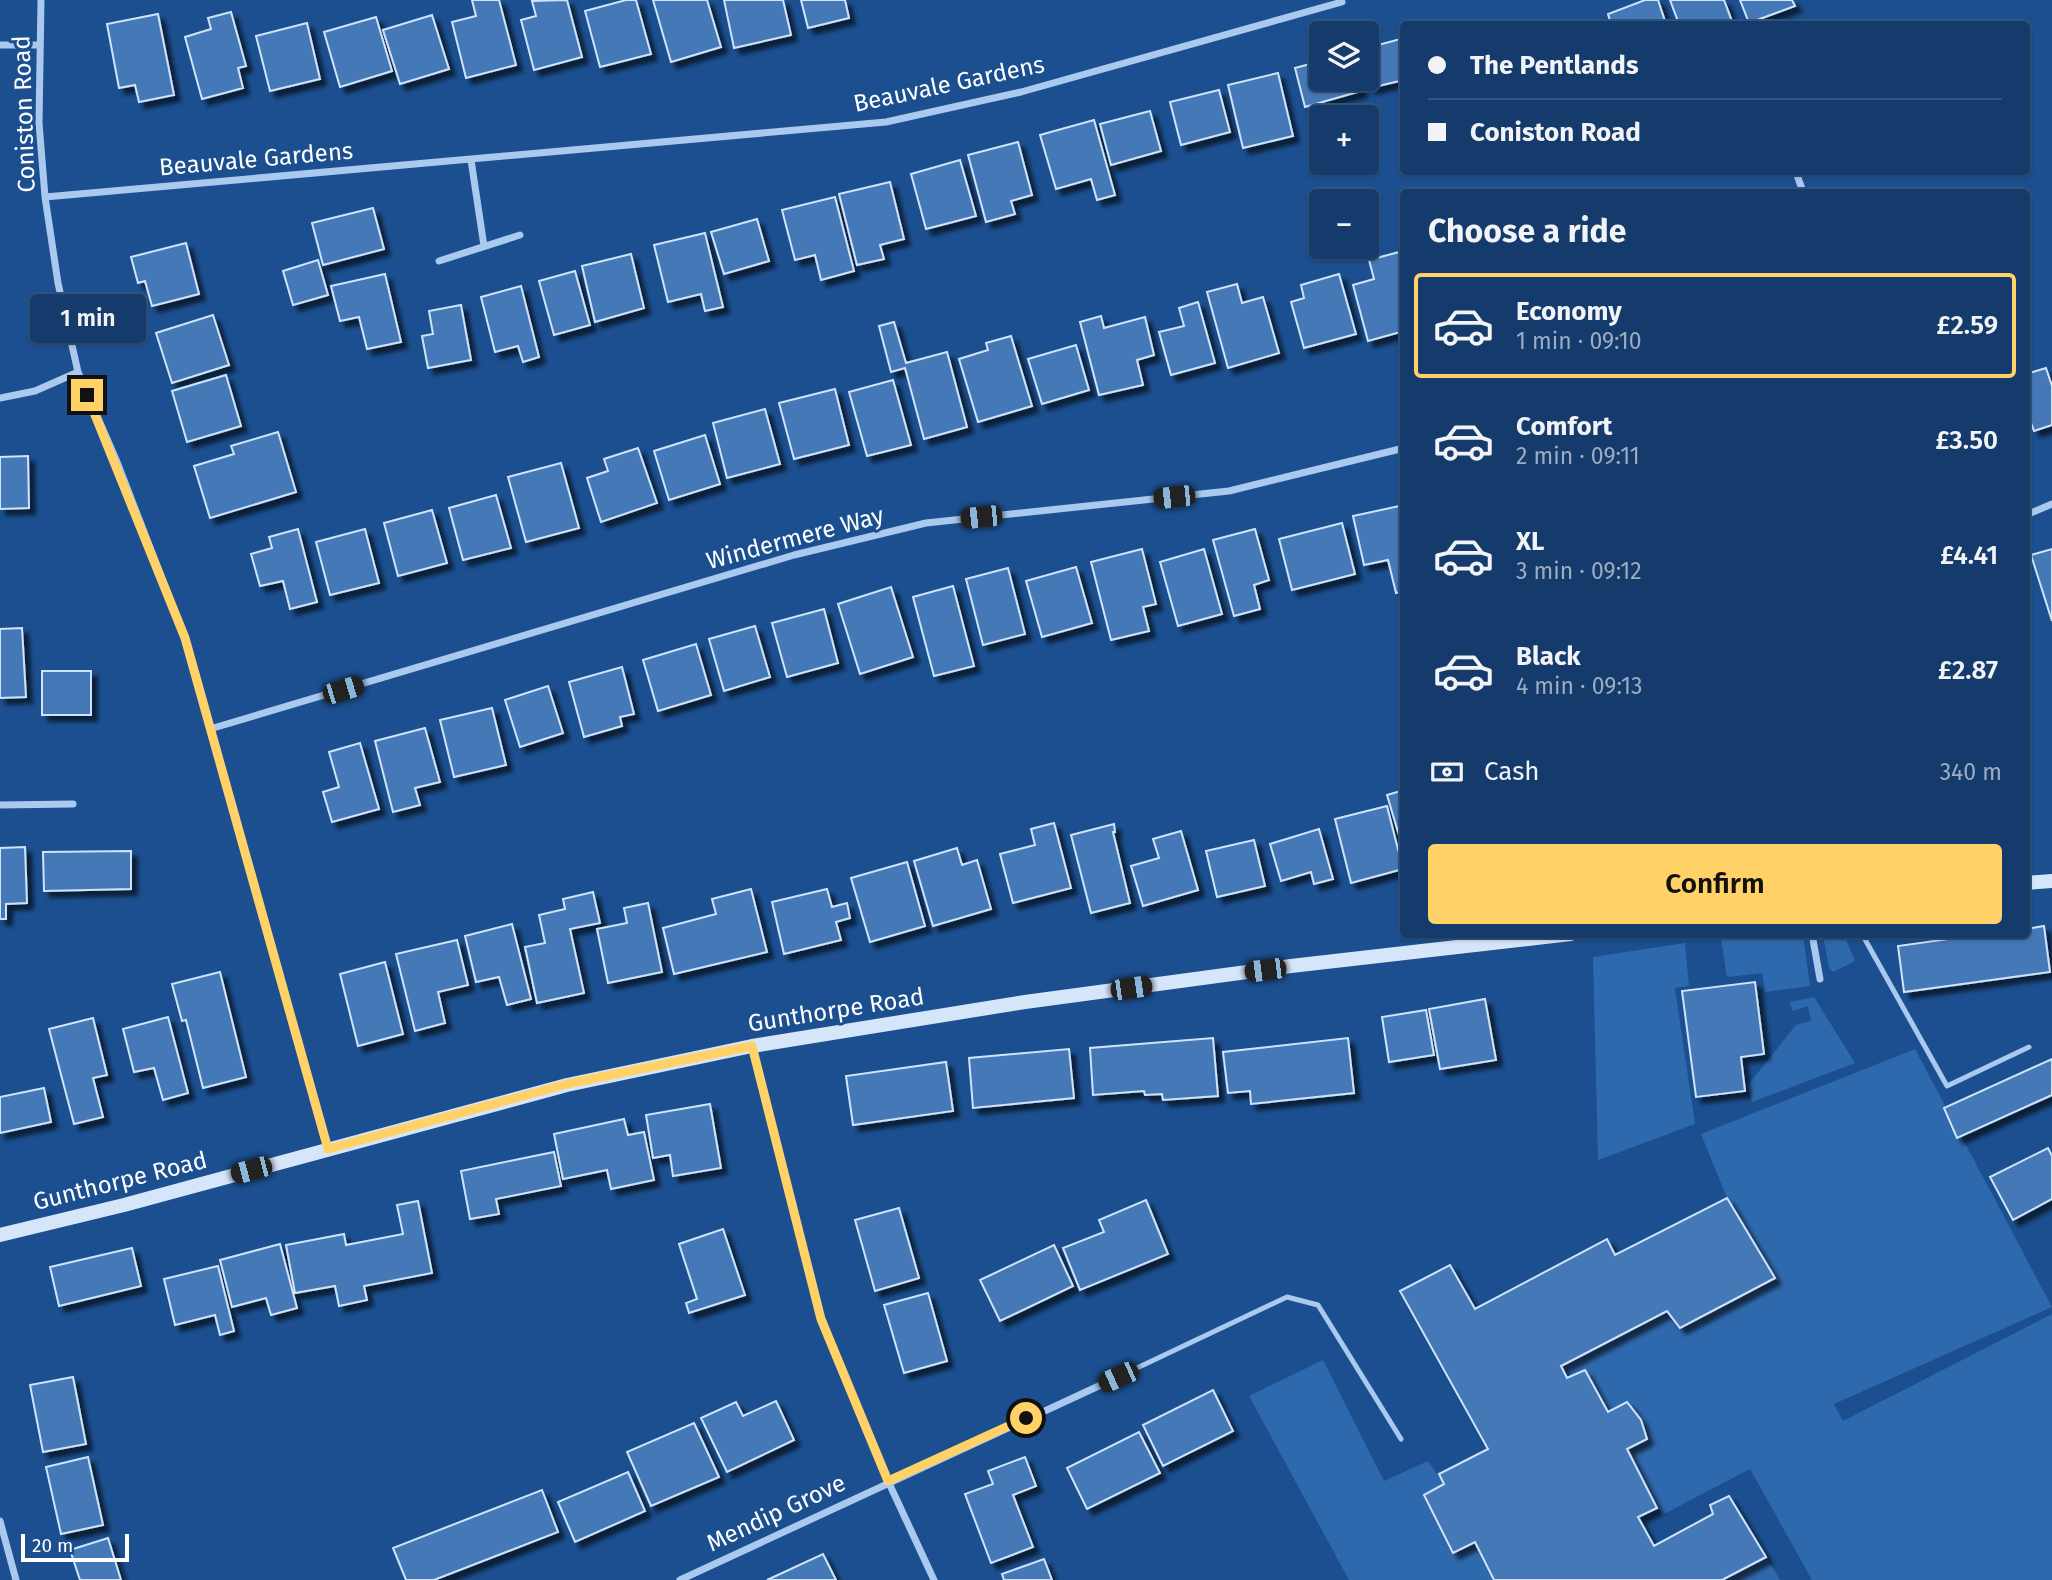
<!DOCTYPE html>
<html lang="en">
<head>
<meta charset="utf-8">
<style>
  body { margin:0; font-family:"Fira Sans",sans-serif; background:#214673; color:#f1f3f6; height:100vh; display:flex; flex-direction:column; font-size:26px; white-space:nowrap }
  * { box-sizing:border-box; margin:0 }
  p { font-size:23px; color:#9dadc1 }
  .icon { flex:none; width:38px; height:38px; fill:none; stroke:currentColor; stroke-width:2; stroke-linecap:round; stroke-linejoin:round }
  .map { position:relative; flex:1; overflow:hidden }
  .panel { position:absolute; left:1400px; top:189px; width:630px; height:749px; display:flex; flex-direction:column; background:#143b6b; border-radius:7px; box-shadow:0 2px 5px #0004,0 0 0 2px #33557e }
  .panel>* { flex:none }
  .hud { position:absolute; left:1400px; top:21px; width:630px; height:154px; border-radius:7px; box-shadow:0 2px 5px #0004,0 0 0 2px #33557e; display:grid; align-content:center; height:154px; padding:0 28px; background:#143b6b }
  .buttons { position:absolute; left:1309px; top:21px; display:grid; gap:14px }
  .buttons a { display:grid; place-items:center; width:70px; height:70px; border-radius:7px; background:#143b6b; box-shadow:0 2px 5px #0004,0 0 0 2px #33557e; font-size:35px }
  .scale { position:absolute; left:21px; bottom:18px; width:108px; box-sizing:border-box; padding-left:7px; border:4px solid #fff; border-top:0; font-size:19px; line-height:24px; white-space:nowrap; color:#fff; -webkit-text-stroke:5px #1b4f8f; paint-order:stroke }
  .end { position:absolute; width:32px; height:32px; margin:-16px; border:9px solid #ffd166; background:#111; box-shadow:0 0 0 4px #111 }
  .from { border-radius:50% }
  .bubble { position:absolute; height:49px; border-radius:7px; background:#143b6b; box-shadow:0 2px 5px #0004,0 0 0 2px #33557e; font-size:23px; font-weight:600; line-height:49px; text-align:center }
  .car { position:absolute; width:21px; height:42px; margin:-21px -10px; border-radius:9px; box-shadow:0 0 5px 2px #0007; background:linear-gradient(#222 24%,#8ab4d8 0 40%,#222 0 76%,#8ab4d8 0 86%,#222 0) }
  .hud b { display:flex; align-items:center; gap:24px; height:66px; font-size:26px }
  .hud b+b { border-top:2px solid #33557e }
  .hud i { width:18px; height:18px; background:#f1f3f6 }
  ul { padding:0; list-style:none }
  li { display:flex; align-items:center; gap:21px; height:105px; margin:0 14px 10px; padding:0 14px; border:4px solid transparent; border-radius:7px }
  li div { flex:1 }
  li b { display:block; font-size:26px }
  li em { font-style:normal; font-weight:600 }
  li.selected { border-color:#ffd166 }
  li>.icon { width:63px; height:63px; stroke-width:1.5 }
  h2 { padding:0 28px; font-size:32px; line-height:84px }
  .pay { display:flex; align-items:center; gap:18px; height:77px; padding:0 28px; font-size:26px }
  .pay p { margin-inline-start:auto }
  .action { display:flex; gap:14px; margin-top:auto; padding:14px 28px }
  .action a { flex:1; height:80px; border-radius:7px; background:#ffd166; color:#111; font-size:28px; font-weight:600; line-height:80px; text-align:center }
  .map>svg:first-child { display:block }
  .green { fill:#2e69ad }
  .building { fill:#4478b7; stroke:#cfe3fa; stroke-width:2; filter:url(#shadow) }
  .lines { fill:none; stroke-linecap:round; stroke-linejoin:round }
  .lane { stroke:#a9c9ee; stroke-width:5 }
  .street { stroke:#a9c9ee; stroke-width:7 }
  .secondary { stroke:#d6e6fa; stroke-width:14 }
  .route { stroke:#ffd166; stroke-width:9 }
  .labels { text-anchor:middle; stroke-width:6; stroke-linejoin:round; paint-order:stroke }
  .street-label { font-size:24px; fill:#fff; stroke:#1b4f8f }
</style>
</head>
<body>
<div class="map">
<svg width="2052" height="1580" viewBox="0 0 2052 1580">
  <defs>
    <filter id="shadow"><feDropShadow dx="6" dy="6" stdDeviation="2" flood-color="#0009"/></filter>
  </defs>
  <rect width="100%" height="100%" fill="#1b4f8f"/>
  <path class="green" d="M1753,934L1803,935L1810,986L1765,992L1762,973L1727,977L1721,939Z
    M1823,935H1844L1855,961L1833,972L1829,968Z
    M1685,943L1689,986L1675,988L1695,1124L1598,1160L1593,957Z
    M1814,997L1855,1063L1752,1102L1748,1085L1796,1025L1811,1021L1808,1006L1792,1011L1790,1002Z
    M1915,1049L2052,1307L1834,1404L1843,1421L2052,1314V1580H1812L1750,1469L1662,1515L1627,1449L1641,1420L1627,1402L1608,1412L1567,1378L1561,1366L1667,1311L1680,1328L1775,1279L1727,1198L1701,1134Z
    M1323,1360L1384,1481L1428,1461L1444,1484L1424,1495L1453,1553L1475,1542L1494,1580H1349L1249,1396Z
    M1766,1557L1780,1580H1722Z"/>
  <path class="building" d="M472,0H499L516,65L466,78L452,22L476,16Z
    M567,0L582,57L534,70L521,20L536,16L532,1Z
    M626,0H636L651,54L600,67L585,11Z
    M653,0H707L721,47L671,62Z
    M724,0H783L791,35L734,48Z
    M801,0H845L849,18L808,28Z
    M1645,0H1658L1666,24H1611L1608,14Z
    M1670,0H1724L1733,24H1679Z
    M1740,0H1792L1795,6L1749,23Z
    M231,12L246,66L238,68L243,88L202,99L185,37L211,29L208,18Z
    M158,14L174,95L139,102L135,85L119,88L107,24Z
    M432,15L449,69L400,84L383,30Z
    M376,17L392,71L340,87L324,32Z
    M307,23L320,79L270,91L256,36Z
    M1404,38V80L1370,88L1367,48Z
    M1321,61V79H1358L1361,91L1305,107L1295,68Z
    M1278,73L1293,136L1243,148L1228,85Z
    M1219,90L1230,132L1181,145L1170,102Z
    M1150,111L1161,151L1111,165L1100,124Z
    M1094,120L1115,195L1097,200L1091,179L1056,189L1040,135Z
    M1018,142L1032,195L1011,201L1015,214L986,222L968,155Z
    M960,160L976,216L926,229L911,174Z
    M890,182L904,239L880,245L884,259L857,265L839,194Z
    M835,197L854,271L821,280L815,255L795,260L782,210Z
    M373,208L384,249L323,265L312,223Z
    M757,219L769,261L724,274L711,232Z
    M705,233L723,307L705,311L701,294L668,302L654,245Z
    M186,243L199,294L152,306L145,281L138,283L131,257Z
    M1399,252L1404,269V331L1368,341L1353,285L1374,279L1369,260Z
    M631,254L644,308L595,322L582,266Z
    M318,260L328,295L293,305L283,271Z
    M575,271L590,325L554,335L539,281Z
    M385,274L401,342L367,349L359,317L340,321L331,286Z
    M1339,274L1356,334L1304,348L1291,302L1304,298L1301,285Z
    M1237,284L1242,303L1263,297L1279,353L1228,368L1207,292Z
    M521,286L539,357L523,362L518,346L495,352L481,297Z
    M1198,302L1215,363L1171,375L1159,332L1184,326L1179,308Z
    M461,305L471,360L428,368L422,336L433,334L429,311Z
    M213,315L229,365L172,383L156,333Z
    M1101,316L1104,328L1145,317L1154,355L1137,360L1143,385L1099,395L1080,322Z
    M894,322L906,363L947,352L967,427L924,439L905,368L891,372L879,326Z
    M1011,336L1032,406L978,422L959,359L988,350L986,343Z
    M1076,345L1089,390L1042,404L1028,359Z
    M2046,368L2052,386V425L2034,431L2026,409V374Z
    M226,375L241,426L187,442L172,391Z
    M893,380L911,445L867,456L849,392Z
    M835,389L849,445L794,459L779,403Z
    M765,409L780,464L727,478L713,423Z
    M278,432L296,492L210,518L194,466L234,454L231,446Z
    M705,435L720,484L669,500L654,451Z
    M638,448L657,503L601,522L587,478L608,471L604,459Z
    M28,456L29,508L0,509V457Z
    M561,463L579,528L526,542L508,477Z
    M496,495L511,548L463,560L449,508Z
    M1404,505V591L1396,593L1388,560L1364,565L1353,516Z
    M432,510L447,563L398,576L384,523Z
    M1342,523L1355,574L1292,590L1279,539Z
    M298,529L317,602L290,609L283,581L260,586L251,554L272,548L269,537Z
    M365,529L379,583L330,595L316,542Z
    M1255,529L1269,580L1254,585L1260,609L1234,616L1213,540Z
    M1142,549L1156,604L1143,607L1149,631L1111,640L1091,562Z
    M1204,549L1222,614L1178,626L1160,562Z
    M2052,549V621L2031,555Z
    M1076,567L1092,623L1042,637L1026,581Z
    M1008,568L1025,634L983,645L966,579Z
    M953,586L974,666L934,676L913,597Z
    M891,587L913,657L860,674L838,604Z
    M824,609L838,663L787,677L772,623Z
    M755,626L770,677L724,691L709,639Z
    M22,628L26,697L0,698V629Z
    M696,644L711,695L658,711L643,660Z
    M622,667L634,714L620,717L622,726L584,737L569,682Z
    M42,671H91V715H42Z
    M548,686L563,733L520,747L505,700Z
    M492,708L506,765L454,777L440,720Z
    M425,728L440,782L415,788L420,805L393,812L375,741Z
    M360,743L379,809L332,822L323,792L339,787L329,752Z
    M1404,790V852L1387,795Z
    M1387,806L1403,869L1351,883L1335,819Z
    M1054,823L1071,888L1013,903L1000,854L1035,845L1031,829Z
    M1114,824L1115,832H1113L1130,903L1091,913L1071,835Z
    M1319,829L1333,879L1314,884L1311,872L1281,881L1270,844Z
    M1181,831L1198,890L1143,906L1131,866L1159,858L1153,839Z
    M1254,840L1265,886L1217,897L1206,851Z
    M25,847L27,903L6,904V919H0V848Z
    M957,848L962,865L977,860L991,909L933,926L914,861Z
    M131,851V889L44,891L43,852Z
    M907,862L925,926L870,942L851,878Z
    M751,889L767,952L674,974L663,928L716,914L712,899Z
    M827,889L832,907L847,903L850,918L836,922L841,940L784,954L772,902Z
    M593,892L600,923L570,929L584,993L537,1003L525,947L545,943L539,915L565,909L563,899Z
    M648,903L662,972L608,983L597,929L627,923L624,908Z
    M512,924L531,999L507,1005L499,977L476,982L465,936Z
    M2044,926L2050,972L1904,992L1898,946L1984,934H2026V929Z
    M457,940L468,985L438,992L445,1023L415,1031L396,954Z
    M385,962L403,1034L358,1046L340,974Z
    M220,972L246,1077L203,1088L186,1020L182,1021L172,984Z
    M1755,982L1764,1054L1741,1057L1745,1091L1696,1097L1682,991Z
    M1485,999L1496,1060L1440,1069L1429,1009Z
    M1426,1010L1434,1055L1389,1062L1382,1017Z
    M168,1017L188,1093L163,1100L154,1068L134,1072L123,1029Z
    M93,1018L107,1075L93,1078L103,1117L74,1124L49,1029Z
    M1213,1038L1218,1096L1163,1100L1162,1094L1145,1095L1144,1091L1093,1095L1090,1048Z
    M1348,1038L1354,1093L1251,1104L1250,1091L1228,1093L1223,1052Z
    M1069,1049L1074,1098L973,1108L969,1058Z
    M2052,1059V1095L1957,1138L1944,1108Z
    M946,1062L953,1111L853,1125L846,1076Z
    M44,1088L51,1122L0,1133V1097Z
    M710,1104L721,1168L673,1176L670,1155L653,1158L646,1115Z
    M624,1119L628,1135L644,1132L654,1180L611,1189L607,1170L563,1179L554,1134Z
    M2048,1148L2052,1156V1199L2013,1220L1990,1177Z
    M554,1152L561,1186L496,1199L499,1214L470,1219L461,1171Z
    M1727,1198L1775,1278L1680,1328L1667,1311L1561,1366L1567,1378L1585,1370L1608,1412L1627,1402L1641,1420L1647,1439L1627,1449L1657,1508L1638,1517L1654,1546L1713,1514L1710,1505L1729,1496L1766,1557L1722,1580H1494L1475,1542L1453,1553L1424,1495L1444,1484L1439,1474L1488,1449L1400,1291L1450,1265L1475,1309L1607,1239L1615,1255Z
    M1146,1200L1168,1254L1080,1290L1063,1248L1104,1232L1099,1220Z
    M418,1201L432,1273L364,1286L367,1300L339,1306L335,1286L295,1293L286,1245L344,1234L346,1245L403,1234L397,1205Z
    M899,1208L919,1278L875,1291L855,1220Z
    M723,1229L745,1295L689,1313L686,1303L697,1299L679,1244Z
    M280,1244L297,1308L271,1315L266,1298L232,1307L220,1260Z
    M1054,1245L1073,1286L1000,1321L980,1280Z
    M132,1248L141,1286L59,1306L50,1267Z
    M218,1266L234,1331L220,1335L215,1315L175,1325L164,1279Z
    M928,1293L947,1361L904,1373L884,1305Z
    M73,1377L86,1444L43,1452L30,1385Z
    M1213,1390L1233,1431L1163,1466L1143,1425Z
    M776,1401L794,1440L727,1472L701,1418L736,1402L743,1416Z
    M694,1423L719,1477L651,1506L627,1452Z
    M1139,1432L1160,1473L1087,1509L1067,1468Z
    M88,1457L103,1525L61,1534L46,1467Z
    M1025,1457L1036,1486L1013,1495L1033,1547L991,1563L965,1494L993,1484L988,1471Z
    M628,1472L645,1511L575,1542L558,1502Z
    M542,1490L558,1532L434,1580H406L393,1548Z
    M108,1538L121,1580H80L70,1550Z
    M823,1554L836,1580H767Z
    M1044,1559L1052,1580H1004L1002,1574Z"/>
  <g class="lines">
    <path class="lane" d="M1862,934L1947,1086L2029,1047
      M1118,1377L1287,1297L1318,1305L1401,1439"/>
    <path class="street" d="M41,0L39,123L45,197L58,283L78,372L117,462L185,638L328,1149
      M0,45H39
      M471,160L484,246
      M1796,172L1803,192
      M45,197L886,122L1021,92L1342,2
      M439,261L520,235
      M0,398L35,391L78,372
      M2026,515L2052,504
      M210,729L794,555L926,523L1229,491L1404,448
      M0,805L73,804
      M1812,934L1820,979
      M752,1046L821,1319L888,1481L934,1580
      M0,1521L16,1580
      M680,1580L1118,1377"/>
    <path class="secondary" d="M2026,883L2052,881
      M0,1235L124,1205L567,1085L752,1046L1025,1002L1291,966L1571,934"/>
  </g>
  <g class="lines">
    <path class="route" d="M87,395L185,638L328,1149L567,1084L752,1046L821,1319L888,1481L1026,1418"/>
  </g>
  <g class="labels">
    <g class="street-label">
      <text transform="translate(949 84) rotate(-12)" y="8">Beauvale Gardens</text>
      <text transform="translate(24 114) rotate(-92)" y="8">Coniston Road</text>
      <text transform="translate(256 159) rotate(-5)" y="8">Beauvale Gardens</text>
      <text transform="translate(795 538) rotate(-15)" y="8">Windermere Way</text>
      <text transform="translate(836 1010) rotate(-9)" y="8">Gunthorpe Road</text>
      <text transform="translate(120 1181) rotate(-14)" y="8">Gunthorpe Road</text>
      <text transform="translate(776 1513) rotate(-25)" y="8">Mendip Grove</text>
    </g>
  </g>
</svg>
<div class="buttons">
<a><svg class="icon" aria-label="layers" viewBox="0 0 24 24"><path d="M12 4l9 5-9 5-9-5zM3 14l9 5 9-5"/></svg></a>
<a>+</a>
<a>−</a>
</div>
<div class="scale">20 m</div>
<i class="end from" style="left:1026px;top:1418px"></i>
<i class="end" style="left:87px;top:395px"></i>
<div class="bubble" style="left:30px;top:294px;width:116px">1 min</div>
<i class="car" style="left:1174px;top:497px;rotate:264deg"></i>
<i class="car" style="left:981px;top:517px;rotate:264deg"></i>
<i class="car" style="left:343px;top:690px;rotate:73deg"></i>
<i class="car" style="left:1265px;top:970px;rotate:263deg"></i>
<i class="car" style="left:1131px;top:988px;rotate:82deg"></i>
<i class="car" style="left:251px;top:1170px;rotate:255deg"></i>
<i class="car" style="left:1118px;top:1377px;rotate:246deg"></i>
<div class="hud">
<b><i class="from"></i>The Pentlands</b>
<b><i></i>Coniston Road</b>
</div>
<section class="panel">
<h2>Choose a ride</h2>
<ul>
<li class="selected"><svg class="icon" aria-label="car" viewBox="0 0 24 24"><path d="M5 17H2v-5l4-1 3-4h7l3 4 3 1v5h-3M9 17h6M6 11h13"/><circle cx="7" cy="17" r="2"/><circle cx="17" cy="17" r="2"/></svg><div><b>Economy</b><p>1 min · 09:10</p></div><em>£2.59</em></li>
<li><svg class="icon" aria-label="car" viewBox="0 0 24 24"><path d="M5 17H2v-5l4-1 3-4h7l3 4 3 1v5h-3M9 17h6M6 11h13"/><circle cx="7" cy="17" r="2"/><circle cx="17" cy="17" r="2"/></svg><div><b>Comfort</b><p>2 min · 09:11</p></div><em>£3.50</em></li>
<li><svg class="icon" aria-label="car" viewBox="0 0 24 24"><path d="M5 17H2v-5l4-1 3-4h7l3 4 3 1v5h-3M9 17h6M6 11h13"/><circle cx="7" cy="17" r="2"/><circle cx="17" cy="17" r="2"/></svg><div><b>XL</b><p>3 min · 09:12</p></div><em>£4.41</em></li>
<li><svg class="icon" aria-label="car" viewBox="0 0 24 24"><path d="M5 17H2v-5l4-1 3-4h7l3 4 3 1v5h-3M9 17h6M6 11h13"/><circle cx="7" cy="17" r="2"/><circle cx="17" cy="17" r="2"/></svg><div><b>Black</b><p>4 min · 09:13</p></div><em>£2.87</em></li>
</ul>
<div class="pay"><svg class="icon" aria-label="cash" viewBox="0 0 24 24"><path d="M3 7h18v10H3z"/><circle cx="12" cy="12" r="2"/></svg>Cash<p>340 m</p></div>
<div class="action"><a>Confirm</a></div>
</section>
</div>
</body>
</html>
